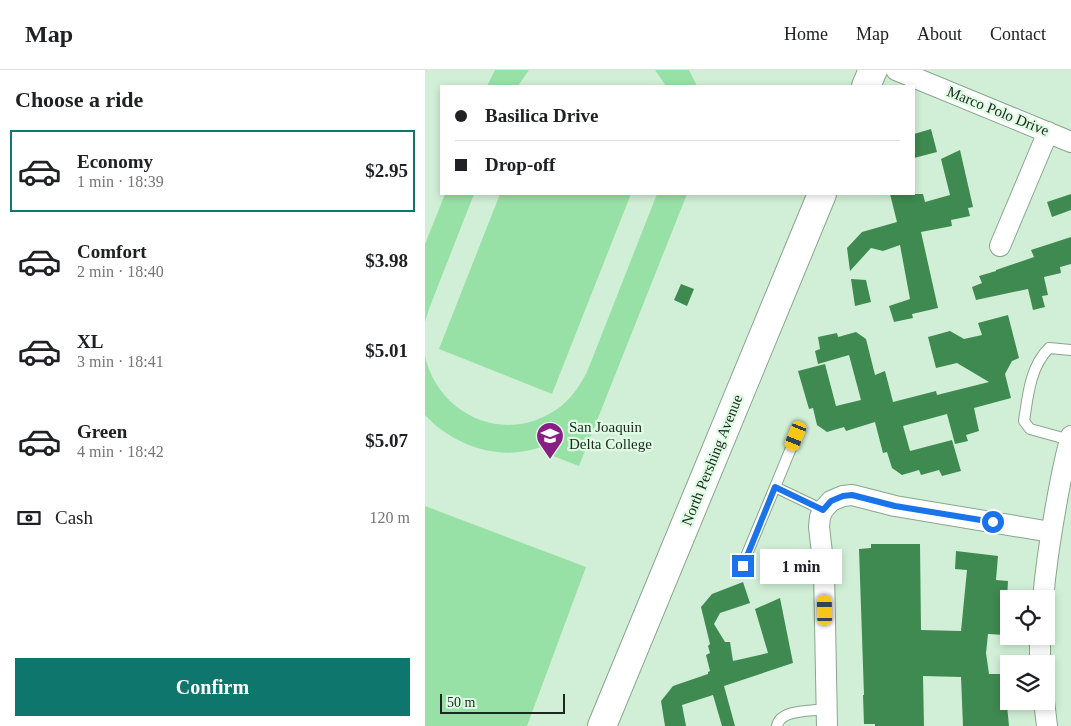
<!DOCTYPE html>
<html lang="en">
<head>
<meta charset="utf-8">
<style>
  body { margin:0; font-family:Georgia,serif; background:#f6f6f6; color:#202124; height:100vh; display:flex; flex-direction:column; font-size:19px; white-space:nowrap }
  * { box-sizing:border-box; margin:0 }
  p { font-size:16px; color:#757577 }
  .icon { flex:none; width:28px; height:28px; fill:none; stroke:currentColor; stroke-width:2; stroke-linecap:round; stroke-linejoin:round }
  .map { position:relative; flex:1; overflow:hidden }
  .side { display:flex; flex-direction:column; background:#fff; width:425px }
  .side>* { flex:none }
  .top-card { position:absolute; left:15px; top:15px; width:475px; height:110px; border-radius:0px; box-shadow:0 2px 8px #0003; display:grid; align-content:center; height:110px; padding:0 15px; background:#fff }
  .controls { position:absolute; left:575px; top:520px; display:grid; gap:10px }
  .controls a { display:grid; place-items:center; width:55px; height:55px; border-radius:0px; background:#fff; box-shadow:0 2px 8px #0003; font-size:25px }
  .scale { position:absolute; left:15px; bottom:12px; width:125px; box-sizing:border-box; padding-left:5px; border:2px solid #1c271e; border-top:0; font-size:14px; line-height:18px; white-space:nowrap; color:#1c271e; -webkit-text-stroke:4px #defce3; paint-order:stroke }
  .end { position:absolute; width:22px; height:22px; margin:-11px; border:6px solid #1a73e8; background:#fff; box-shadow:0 0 0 2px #fff }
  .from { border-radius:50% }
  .bubble { position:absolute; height:35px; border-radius:0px; background:#fff; box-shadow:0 2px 8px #0003; font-size:16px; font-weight:700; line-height:35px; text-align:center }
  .car { position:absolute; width:15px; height:30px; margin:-15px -8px; border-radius:6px; box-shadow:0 0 4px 1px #0007; background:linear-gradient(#f5c518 24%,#345 0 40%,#f5c518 0 76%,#345 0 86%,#f5c518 0) }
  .top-card b { display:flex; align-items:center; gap:18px; height:48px; font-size:19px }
  .top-card b+b { border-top:1px solid #e0e0e0 }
  .top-card i { width:12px; height:12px; background:#202124 }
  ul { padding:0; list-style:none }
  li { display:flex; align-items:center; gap:15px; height:82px; margin:0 10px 8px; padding:0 5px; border:2px solid transparent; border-radius:0px }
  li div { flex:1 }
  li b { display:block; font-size:19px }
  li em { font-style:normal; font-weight:700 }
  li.current { border-color:#0f766e }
  li>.icon { width:45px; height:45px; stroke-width:1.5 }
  h2 { padding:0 15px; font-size:22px; line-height:60px }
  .pay { display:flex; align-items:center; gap:12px; height:55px; padding:0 15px; font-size:19px }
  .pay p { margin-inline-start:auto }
  .action { display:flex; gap:10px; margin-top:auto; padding:10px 15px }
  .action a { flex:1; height:58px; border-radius:0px; background:#0f766e; color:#fff; font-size:20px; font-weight:700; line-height:58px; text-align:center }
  header { display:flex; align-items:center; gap:30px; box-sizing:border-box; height:70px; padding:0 25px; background:#fff; border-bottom:1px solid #e0e0e0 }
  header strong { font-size:24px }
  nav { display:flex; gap:28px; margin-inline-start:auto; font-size:18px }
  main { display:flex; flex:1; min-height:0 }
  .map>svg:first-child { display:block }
  .green { fill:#98e1a6 }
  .building { fill:#3e8a51 }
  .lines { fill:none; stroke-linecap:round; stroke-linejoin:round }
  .service-casing { stroke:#89a58d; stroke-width:12 }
  .minor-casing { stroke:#89a58d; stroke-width:22 }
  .secondary-casing { stroke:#89a58d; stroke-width:30 }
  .service { stroke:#fff; stroke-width:10 }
  .minor { stroke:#fff; stroke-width:20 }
  .secondary { stroke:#fff; stroke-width:28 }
  .route { stroke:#1a73e8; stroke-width:6 }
  .labels { text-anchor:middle; stroke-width:4.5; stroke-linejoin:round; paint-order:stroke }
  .street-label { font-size:15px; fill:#1c271e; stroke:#defce3 }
  .poi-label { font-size:15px; fill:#1c271e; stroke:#defce3; text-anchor:start }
</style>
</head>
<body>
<header>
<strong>Map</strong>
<nav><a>Home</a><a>Map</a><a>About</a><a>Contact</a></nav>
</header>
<main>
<section class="side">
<h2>Choose a ride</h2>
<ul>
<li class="current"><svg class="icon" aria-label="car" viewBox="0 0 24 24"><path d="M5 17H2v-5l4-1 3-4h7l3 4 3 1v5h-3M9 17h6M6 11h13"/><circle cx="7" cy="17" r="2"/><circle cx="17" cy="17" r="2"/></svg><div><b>Economy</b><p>1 min · 18:39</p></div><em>$2.95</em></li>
<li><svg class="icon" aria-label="car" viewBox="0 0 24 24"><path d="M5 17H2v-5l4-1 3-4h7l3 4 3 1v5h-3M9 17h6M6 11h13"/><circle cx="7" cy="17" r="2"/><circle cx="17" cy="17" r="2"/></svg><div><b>Comfort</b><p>2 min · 18:40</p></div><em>$3.98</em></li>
<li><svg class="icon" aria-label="car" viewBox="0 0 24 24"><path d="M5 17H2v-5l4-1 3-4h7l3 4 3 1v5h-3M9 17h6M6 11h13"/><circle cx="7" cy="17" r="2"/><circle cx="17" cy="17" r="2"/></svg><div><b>XL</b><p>3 min · 18:41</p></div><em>$5.01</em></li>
<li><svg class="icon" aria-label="car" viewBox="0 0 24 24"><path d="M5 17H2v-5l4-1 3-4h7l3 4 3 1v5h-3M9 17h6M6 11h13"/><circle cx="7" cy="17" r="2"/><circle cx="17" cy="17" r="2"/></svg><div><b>Green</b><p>4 min · 18:42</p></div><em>$5.07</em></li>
</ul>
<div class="pay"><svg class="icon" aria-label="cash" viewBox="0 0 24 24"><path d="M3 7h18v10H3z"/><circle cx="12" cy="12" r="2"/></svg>Cash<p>120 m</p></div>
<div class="action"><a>Confirm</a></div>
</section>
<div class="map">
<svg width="646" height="656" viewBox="0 0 646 656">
  <rect width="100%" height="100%" fill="#d1efd6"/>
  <path class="green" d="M70,0H104L93,16H62Z
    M230,0H264L272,16H241Z
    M20,124H49L4,239L0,252V174Z
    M75,124H206L127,324L14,279Z
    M232,124H262L154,396L128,386L134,370C123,374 113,379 101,381C64,388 25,372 0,345V286C12,341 73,373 124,344C142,335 153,319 162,302Z
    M0,436L161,497L102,656H0Z"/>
  <path class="building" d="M506,59L512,82L489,88V64Z
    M535,80L548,137L543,138L545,146L526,150L527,156L496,162L513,238L487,244L488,248L469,252L464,236L485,229L475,175L458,181L446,178L425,201L422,178L437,162L472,152L465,124H498L500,132L525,125L516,89Z
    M646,124V140L627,147L622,132Z
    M646,167V194L635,197L636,203L619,207L623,225L617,226L620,237L608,240L603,219L551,230L547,217L557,213L554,206L571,201V200L609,187L606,180Z
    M426,209L441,210L446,232L430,236Z
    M256,214L269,219L262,236L249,230Z
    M583,245L594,288L587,291L580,304L586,328L549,338L554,361L541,365L543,371L530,374L522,344L478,356L485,381L527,370L536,401L517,406L514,400L496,405L494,400L477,405L467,398L462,382L458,383L450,352L421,361L419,357L402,362L392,355L388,338L384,339L373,301L400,294L411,336L436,330L424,285L393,294L390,281L395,279L393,267L412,263L413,267L431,262L441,269L450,305L460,301L468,332L511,321L512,325L564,312L532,293L511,298L503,267L525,261L539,269L557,265L553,253Z
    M446,474H495L496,560L536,561L542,500L530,499L531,481L573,486L571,510L583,511L580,565L563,564L561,583L564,604H579L584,656H538L536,607L498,606L499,656H450V654H439L438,625H439L434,479L446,478Z
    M318,512L325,533L295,543L289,554L300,572H305L308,591L343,583L330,539L355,528L368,593L299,616L310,656H297L288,625L257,635L261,656H240L236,631L248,616L283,604V602L285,601L281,585L285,583L283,576L285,574L276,537L287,524Z"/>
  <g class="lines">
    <defs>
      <path id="service" d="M371,366L350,417L398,440
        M645,370L605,359L599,351C603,325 605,297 624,278L646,280
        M317,496L350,417
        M352,656C355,639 387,641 402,639"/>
      <path id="minor" d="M471,0L646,72
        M575,176L623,62
        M618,529C621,495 626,463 632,430C636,408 640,387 646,366
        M615,594V566
        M619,631L622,656
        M402,656L399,500L394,457L395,447L398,440L406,431L418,426L427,425L470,436L626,462"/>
      <path id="secondary" d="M441,16L448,0
        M177,656L397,124"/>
    </defs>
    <use href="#service" class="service-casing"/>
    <use href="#minor" class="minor-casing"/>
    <use href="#secondary" class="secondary-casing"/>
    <use href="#service" class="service"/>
    <use href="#minor" class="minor"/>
    <use href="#secondary" class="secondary"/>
  </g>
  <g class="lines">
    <path class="route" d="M318,496L350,417L398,440L406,431L418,426L427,425L470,436L568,452"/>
  </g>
  <defs>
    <symbol id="university-pin" viewBox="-11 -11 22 30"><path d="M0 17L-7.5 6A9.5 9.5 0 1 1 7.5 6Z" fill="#891f85" stroke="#defce3"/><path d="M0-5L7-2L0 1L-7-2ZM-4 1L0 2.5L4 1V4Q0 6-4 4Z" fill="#fff"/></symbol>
  </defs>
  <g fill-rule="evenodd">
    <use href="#university-pin" x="109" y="350" width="32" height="43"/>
  </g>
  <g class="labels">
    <g class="street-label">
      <text transform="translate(573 41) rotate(22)" y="5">Marco Polo Drive</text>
      <text transform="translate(287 390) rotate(-68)" y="5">North Pershing Avenue</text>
    </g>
    <g class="poi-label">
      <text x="144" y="362">San Joaquin<tspan x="144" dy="17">Delta College</tspan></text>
    </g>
  </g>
</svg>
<div class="controls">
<a><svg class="icon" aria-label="locate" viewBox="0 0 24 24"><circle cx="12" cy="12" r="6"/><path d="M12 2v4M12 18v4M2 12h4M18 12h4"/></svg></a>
<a><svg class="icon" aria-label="layers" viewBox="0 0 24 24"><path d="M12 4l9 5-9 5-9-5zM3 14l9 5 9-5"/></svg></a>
</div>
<div class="scale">50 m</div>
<i class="end from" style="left:568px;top:452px"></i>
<i class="end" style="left:318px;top:496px"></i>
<div class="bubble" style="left:335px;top:479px;width:82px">1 min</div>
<i class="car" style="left:371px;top:366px;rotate:202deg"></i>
<i class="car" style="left:400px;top:540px;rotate:359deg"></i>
<div class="top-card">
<b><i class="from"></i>Basilica Drive</b>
<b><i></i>Drop-off</b>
</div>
</div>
</main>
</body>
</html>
